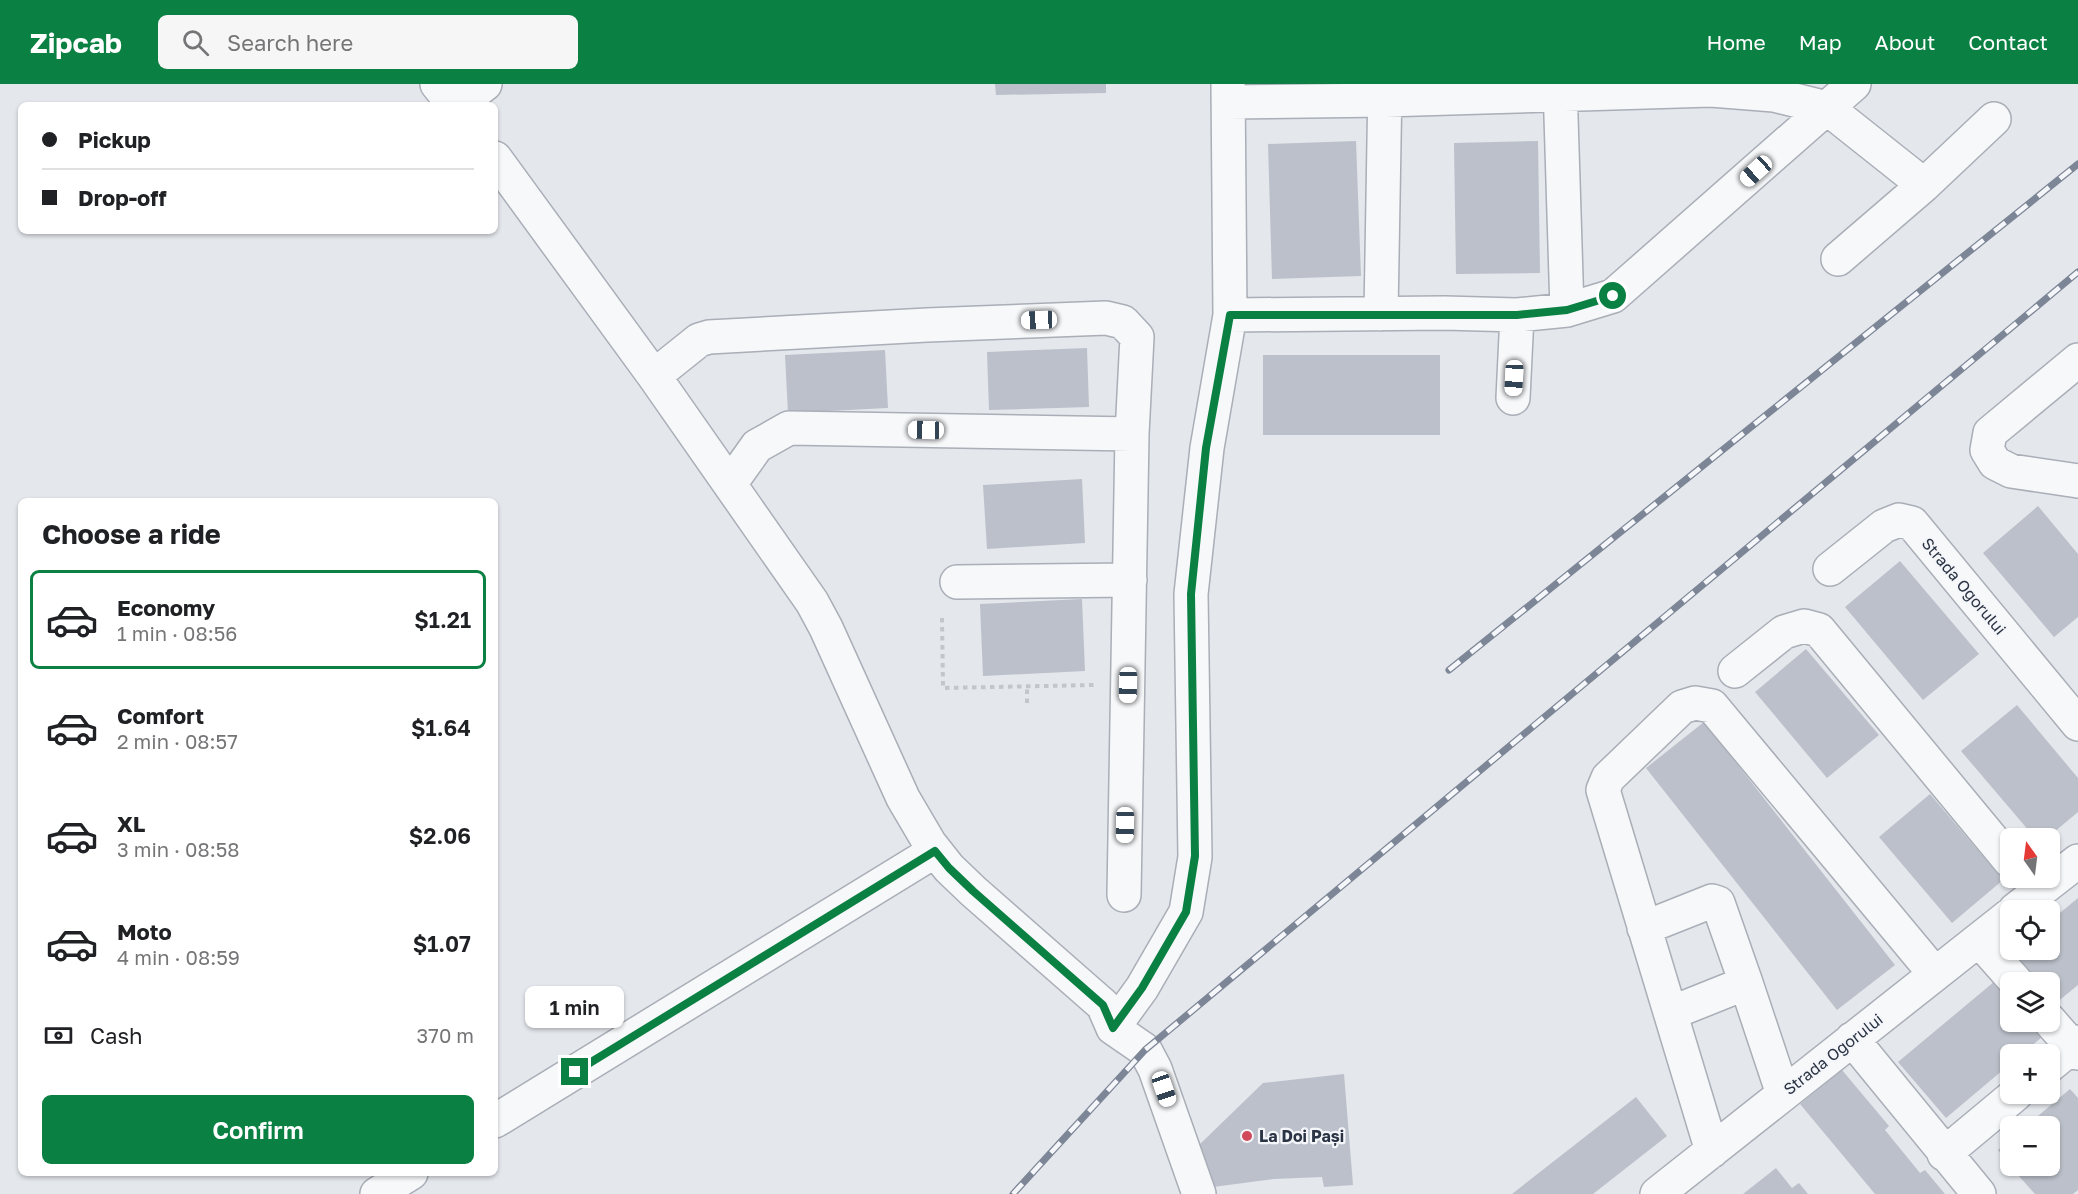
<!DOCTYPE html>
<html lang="en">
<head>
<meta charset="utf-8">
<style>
  body { margin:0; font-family:"Golos Text",sans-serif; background:#f6f6f6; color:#202124; height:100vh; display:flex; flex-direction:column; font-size:22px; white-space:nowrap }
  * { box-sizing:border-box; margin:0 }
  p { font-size:20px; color:#757577 }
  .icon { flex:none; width:33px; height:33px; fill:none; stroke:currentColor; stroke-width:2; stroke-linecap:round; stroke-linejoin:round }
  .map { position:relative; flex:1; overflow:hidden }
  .sheet { position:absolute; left:18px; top:414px; width:480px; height:678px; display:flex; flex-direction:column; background:#fff; border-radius:9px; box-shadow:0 2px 4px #0004 }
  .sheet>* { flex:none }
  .banner { position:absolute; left:18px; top:18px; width:480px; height:132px; border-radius:9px; box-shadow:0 2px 4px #0004; display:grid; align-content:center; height:132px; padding:0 24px; background:#fff }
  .needle { width:39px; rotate:346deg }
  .tools { position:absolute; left:2000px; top:744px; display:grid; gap:12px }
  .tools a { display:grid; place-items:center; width:60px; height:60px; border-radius:9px; background:#fff; box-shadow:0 2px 4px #0004; font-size:30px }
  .end { position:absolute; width:27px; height:27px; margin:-14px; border:8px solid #0b8043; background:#fff; box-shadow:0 0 0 3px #fff }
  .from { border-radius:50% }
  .bubble { position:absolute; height:42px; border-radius:9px; background:#fff; box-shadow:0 2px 4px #0004; font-size:20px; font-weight:600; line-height:42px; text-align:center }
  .car { position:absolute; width:18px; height:36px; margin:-18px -9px; border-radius:8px; box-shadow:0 0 4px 2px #0007; background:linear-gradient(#fff 24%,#345 0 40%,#fff 0 76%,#345 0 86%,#fff 0) }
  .banner b { display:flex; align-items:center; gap:21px; height:57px; font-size:22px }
  .banner b+b { border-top:2px solid #e0e0e0 }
  .banner i { width:15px; height:15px; background:#202124 }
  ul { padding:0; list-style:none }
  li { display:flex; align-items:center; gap:18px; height:99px; margin:0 12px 9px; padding:0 12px; border:3px solid transparent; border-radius:9px }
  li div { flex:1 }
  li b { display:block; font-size:22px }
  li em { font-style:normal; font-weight:600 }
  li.active { border-color:#0b8043 }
  li>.icon { width:54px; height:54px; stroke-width:1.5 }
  h2 { padding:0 24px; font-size:27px; line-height:72px }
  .pay { display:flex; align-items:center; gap:15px; height:66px; padding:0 24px; font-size:22px }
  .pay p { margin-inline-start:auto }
  .cta { display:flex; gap:12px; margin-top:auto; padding:12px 24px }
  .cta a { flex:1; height:69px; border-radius:9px; background:#0b8043; color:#fff; font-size:24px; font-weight:600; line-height:69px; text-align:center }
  header { display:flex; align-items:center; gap:36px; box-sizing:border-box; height:84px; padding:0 30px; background:#0b8043; color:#fff }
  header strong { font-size:28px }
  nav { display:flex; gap:33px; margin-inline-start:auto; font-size:21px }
  .search { width:420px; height:54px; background:#f6f6f6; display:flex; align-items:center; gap:15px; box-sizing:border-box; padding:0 21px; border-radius:9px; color:#757577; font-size:22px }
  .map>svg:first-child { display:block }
  .building { fill:#bbc0ca }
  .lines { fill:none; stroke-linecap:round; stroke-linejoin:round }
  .minor-casing { stroke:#a9aeb7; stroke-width:36 }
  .path { stroke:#c2c5cb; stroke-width:4; stroke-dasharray:4.5 4.5; stroke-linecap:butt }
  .minor { stroke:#f7f8fa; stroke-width:33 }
  .rail-casing { stroke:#7d8696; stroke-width:7 }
  .rail { stroke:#f4f6f9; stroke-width:4.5; stroke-dasharray:14; stroke-linecap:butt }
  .route { stroke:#0b8043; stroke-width:8 }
  .poi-dot { fill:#d1495b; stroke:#f4f6f9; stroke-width:2 }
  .labels { text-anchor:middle; stroke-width:4.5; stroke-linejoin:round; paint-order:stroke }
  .street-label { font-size:16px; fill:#2b3445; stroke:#f4f6f9 }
  .poi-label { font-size:16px; font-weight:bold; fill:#2b3445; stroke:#f4f6f9; text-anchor:start }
</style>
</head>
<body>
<header>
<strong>Zipcab</strong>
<div class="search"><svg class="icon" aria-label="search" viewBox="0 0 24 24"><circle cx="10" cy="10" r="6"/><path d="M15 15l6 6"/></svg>Search here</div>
<nav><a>Home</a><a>Map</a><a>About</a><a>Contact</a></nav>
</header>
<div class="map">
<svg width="2078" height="1110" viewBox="0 0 2078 1110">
  <rect width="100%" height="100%" fill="#e4e7ec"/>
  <path class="building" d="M995,0H1106V9L996,11Z
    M1356,57L1361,192L1272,195L1268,60Z
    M1538,57L1540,189L1456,190L1454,59Z
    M1087,264L1089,323L989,326L987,268Z
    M885,266L888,324L788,329L785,271Z
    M1263,271H1440V351H1263Z
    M1082,395L1085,459L987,465L983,401Z
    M2038,422L2078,470V533L2054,553L1983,469Z
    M1900,477L1979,570L1923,616L1845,523Z
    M1082,515L1085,587L983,592L980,520Z
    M1806,565L1879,651L1827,694L1755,608Z
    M2017,621L2078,694V728L2047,754H2035L1961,667Z
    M1704,638L1895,881L1837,926L1646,684Z
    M1930,710L2003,796L1952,839L1879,753Z
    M2078,814V901L2056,919L2049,911V898H2039L2013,868L2016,866H2049V838Z
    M1995,897L2010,915V938H2029L2042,953L2022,970H2010V980L1946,1034L1898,978Z
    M1842,986L1889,1042L1885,1046L1920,1089L1925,1086L1945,1110H1875L1800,1020Z
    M1344,990L1353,1101L1324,1103L1322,1093L1274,1095L1213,1103L1199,1061L1263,999Z
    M2070,1005L2078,1014V1106L2073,1110H2035L2010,1082H2049V1042H2026Z
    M1636,1013L1667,1052L1593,1110H1512Z
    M2010,1056V1081L1998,1066Z
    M1776,1084L1792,1104L1799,1099L1808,1110H1743Z"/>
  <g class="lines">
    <defs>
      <path id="minor" d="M437,0L454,21
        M1560,0L1567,226
        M1228,18L1385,16L1711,6L1774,11L1827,24L1924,101
        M458,21L485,0
        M495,74L654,292L812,518L826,544L903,714L930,760L949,784L973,807L1103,921L1113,944L1145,966L1155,985L1199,1110
        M1838,175L1924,101L1994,35
        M1381,230L1385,0
        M1230,231L1444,229L1517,231L1567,226L1613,212L1854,0
        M2078,276L1990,349L1987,366L1995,379L2011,387L2078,397
        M654,292L699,256L709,253L927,241L1106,234L1123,238L1137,253L1132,350L1124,811
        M1513,314L1517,231
        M730,400L757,362L789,344L1132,350
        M1830,485L1884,442L1899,436L1912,439L2078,640
        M957,498L1130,496
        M1735,587L1784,548L1804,542L1819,546L2010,777
        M2015,826L2078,777
        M1644,844L1712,817L1718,819L1746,899
        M1979,856L2016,898
        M1671,929L1746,899L1783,1010
        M2049,936L2078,969
        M1113,944L1142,904L1186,828L1195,773L1191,510L1207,364L1230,231L1228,0
        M1852,955L1979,1110
        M2049,982L2078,958
        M495,1037L935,767
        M1712,1067L1603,706L1608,694L1682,623L1695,619L1712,622L1935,890
        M1944,1070L2016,1010
        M377,1110L411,1089
        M1657,1110L2010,831"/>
    </defs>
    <use href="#minor" class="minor-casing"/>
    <path class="path" d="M942,534L943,604L1094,601
      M1027,619V602"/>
    <use href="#minor" class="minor"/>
    <defs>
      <path id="rail" d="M1449,586L2078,80
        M1013,1110L1145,966L2078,188"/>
    </defs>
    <use href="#rail" class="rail-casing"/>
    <use href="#rail" class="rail"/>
  </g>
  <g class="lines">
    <path class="route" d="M575,988L935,767L949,784L973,807L1103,921L1113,944L1142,904L1186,828L1195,772L1191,510L1206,364L1230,231H1517L1567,226L1613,212"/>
  </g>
  <circle class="poi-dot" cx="1247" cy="1052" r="6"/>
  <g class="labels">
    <g class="street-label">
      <text transform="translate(1964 502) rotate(50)" y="6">Strada Ogorului</text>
      <text transform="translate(1833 970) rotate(-38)" y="6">Strada Ogorului</text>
    </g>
    <g class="poi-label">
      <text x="1259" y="1058">La Doi Pași</text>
    </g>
  </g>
</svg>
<div class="tools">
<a><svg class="needle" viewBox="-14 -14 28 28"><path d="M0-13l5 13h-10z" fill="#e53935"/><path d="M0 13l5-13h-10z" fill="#757577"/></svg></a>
<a><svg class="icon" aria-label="locate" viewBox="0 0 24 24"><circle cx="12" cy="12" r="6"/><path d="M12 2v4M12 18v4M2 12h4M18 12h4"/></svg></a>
<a><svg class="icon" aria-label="layers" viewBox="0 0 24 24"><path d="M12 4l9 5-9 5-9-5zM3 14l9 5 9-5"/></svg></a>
<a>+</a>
<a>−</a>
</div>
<i class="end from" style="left:1613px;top:212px"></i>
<i class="end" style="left:575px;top:988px"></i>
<div class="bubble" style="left:525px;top:902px;width:99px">1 min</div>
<i class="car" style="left:1756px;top:87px;rotate:228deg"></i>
<i class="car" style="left:1039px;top:236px;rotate:268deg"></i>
<i class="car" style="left:1514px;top:294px;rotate:183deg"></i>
<i class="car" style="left:926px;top:346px;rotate:271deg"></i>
<i class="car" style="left:1128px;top:601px;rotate:181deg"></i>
<i class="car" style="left:1125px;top:741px;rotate:181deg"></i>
<i class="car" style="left:1164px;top:1005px;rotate:161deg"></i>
<div class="banner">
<b><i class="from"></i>Pickup</b>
<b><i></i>Drop-off</b>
</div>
<section class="sheet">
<h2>Choose a ride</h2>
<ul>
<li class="active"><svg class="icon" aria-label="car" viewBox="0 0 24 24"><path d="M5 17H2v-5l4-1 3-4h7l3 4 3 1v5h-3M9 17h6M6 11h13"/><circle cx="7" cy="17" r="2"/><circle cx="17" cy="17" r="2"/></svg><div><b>Economy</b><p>1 min · 08:56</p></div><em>$1.21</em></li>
<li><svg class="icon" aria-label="car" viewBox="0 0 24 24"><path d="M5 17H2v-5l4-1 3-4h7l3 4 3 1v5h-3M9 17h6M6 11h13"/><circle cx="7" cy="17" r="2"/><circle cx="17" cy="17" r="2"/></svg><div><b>Comfort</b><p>2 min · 08:57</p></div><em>$1.64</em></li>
<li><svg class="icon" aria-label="car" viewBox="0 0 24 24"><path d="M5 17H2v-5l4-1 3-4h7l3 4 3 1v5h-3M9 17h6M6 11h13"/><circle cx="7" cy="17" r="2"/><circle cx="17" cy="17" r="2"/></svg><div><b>XL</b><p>3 min · 08:58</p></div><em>$2.06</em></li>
<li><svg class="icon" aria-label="car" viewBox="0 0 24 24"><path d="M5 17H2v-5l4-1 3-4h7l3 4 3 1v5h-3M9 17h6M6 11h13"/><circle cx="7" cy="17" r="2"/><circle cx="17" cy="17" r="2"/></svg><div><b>Moto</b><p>4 min · 08:59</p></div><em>$1.07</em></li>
</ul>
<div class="pay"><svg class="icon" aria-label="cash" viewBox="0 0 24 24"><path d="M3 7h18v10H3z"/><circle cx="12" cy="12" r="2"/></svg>Cash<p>370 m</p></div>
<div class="cta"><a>Confirm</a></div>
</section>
</div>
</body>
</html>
